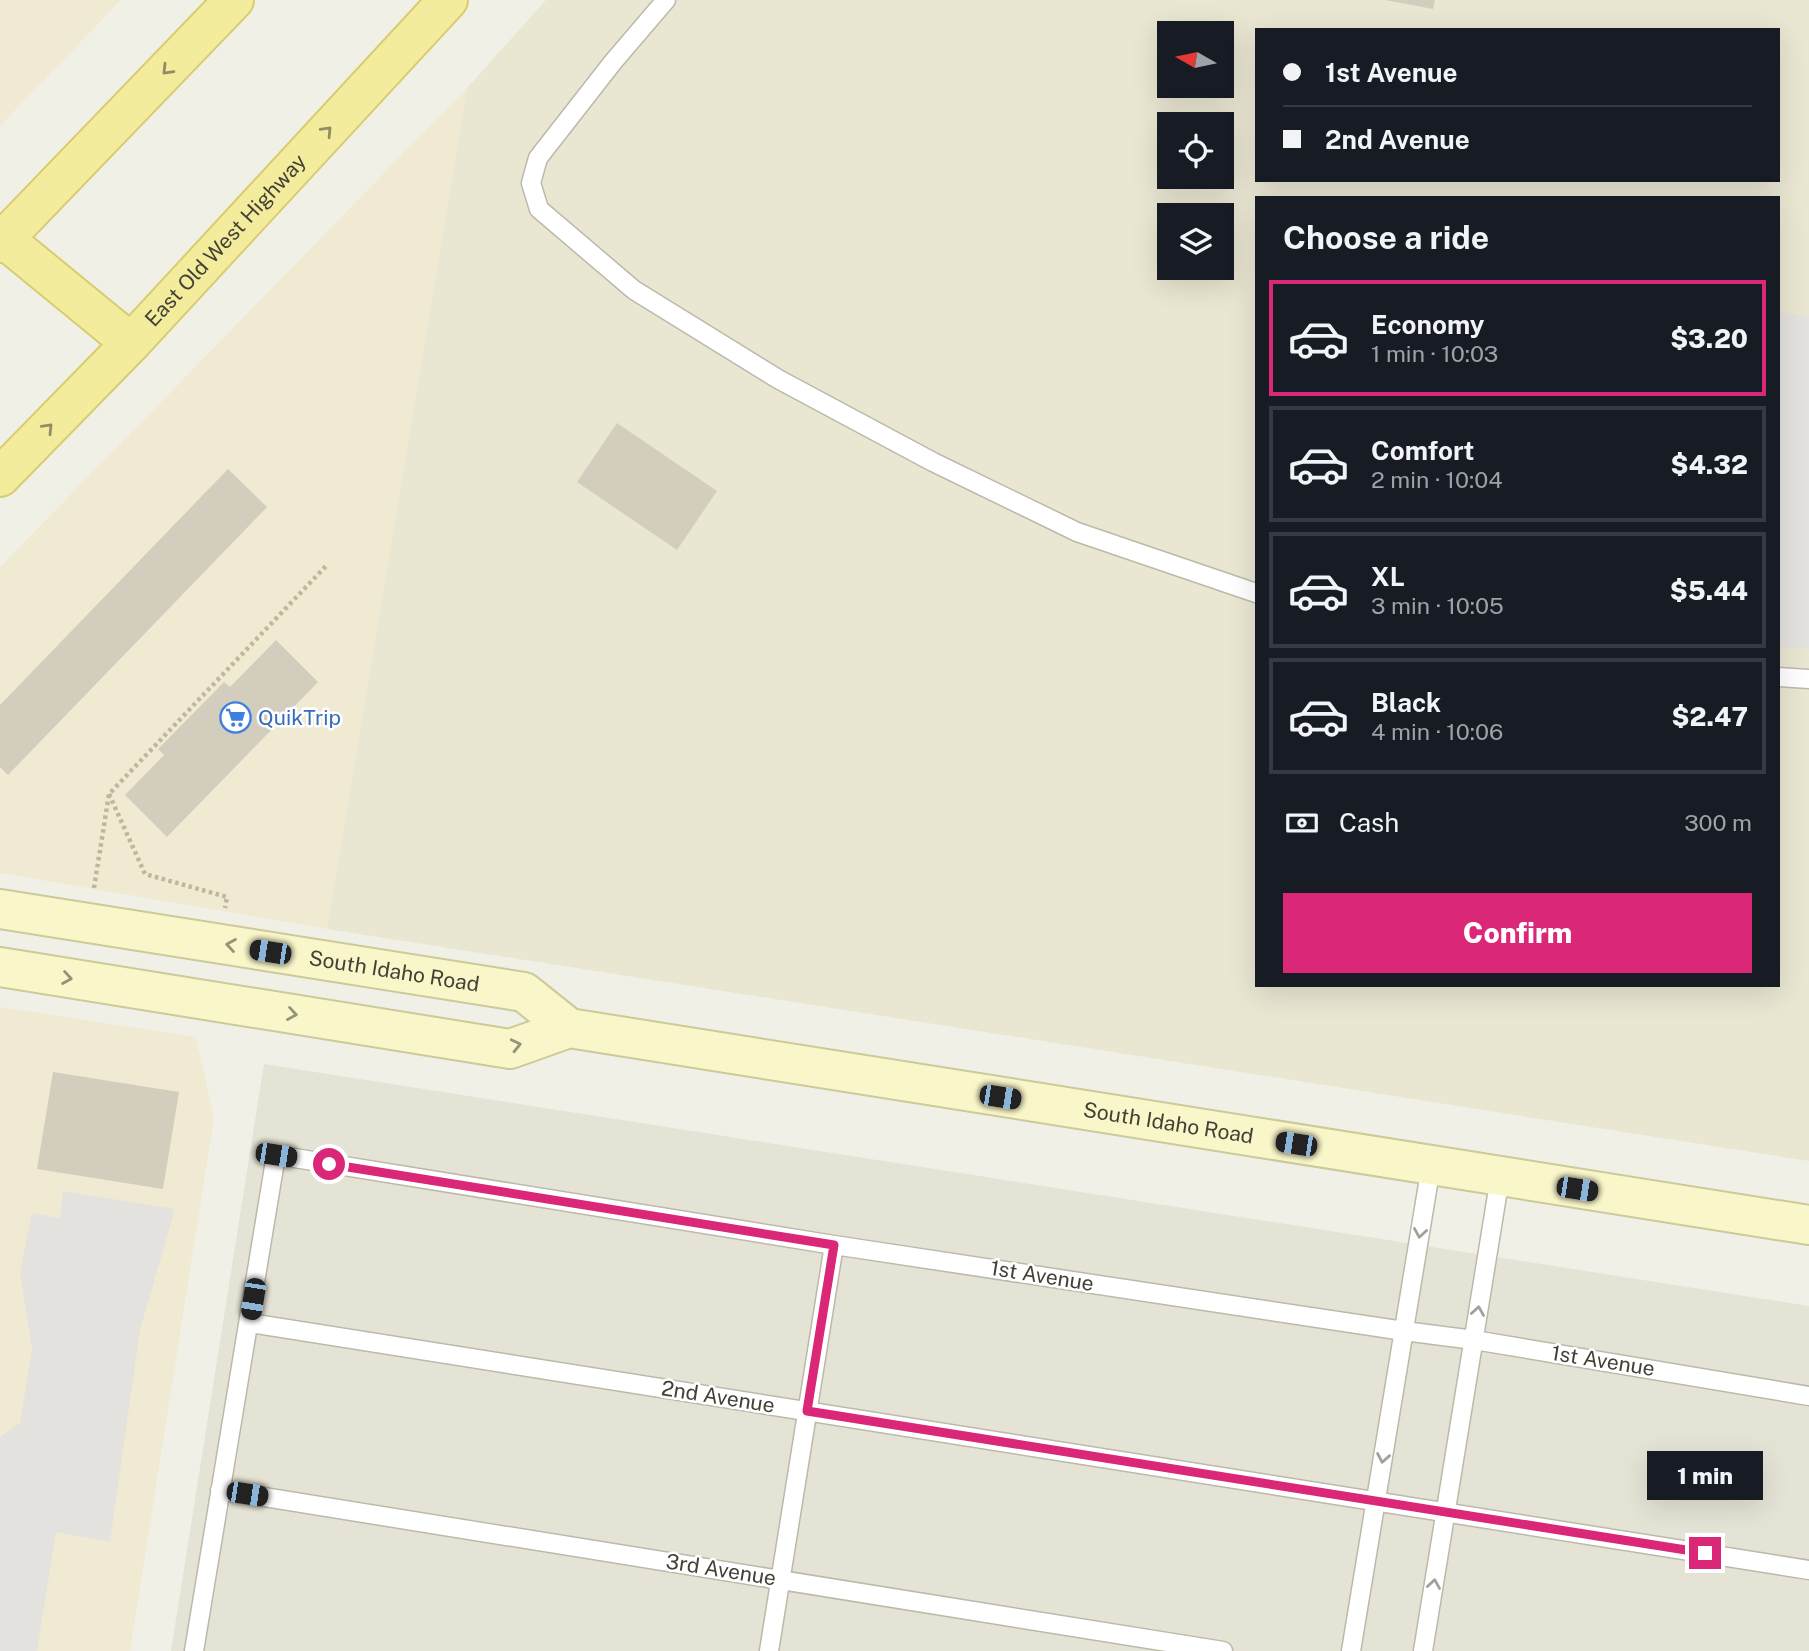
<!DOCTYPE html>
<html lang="en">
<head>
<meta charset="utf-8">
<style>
  body { margin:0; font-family:"Public Sans",sans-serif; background:#242831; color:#f1f3f6; height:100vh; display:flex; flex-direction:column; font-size:26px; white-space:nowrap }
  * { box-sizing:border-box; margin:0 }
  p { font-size:23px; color:#9ea1a6 }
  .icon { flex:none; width:38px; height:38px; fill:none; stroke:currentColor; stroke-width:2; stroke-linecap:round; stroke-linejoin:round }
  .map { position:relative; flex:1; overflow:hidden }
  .panel { position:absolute; left:1255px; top:196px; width:525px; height:791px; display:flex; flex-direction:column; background:#171b24; border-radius:0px; box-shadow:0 7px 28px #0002 }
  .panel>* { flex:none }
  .top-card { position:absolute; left:1255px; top:28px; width:525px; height:154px; border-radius:0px; box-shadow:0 7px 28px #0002; display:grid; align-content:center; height:154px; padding:0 28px; background:#171b24 }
  .needle { width:46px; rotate:279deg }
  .buttons { position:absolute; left:1157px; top:21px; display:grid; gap:14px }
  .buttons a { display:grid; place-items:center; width:77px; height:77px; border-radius:0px; background:#171b24; box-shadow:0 7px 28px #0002; font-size:35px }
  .end { position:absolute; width:32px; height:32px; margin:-16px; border:9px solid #db2777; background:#fff; box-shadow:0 0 0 4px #fff }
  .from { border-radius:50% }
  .bubble { position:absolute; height:49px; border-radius:0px; background:#171b24; box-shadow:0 7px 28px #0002; font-size:23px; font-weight:800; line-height:49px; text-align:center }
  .car { position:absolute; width:21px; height:42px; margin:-21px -10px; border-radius:9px; box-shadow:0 0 5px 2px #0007; background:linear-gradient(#222 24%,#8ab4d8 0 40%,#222 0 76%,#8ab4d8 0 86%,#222 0) }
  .top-card b { display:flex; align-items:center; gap:24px; height:66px; font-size:26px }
  .top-card b+b { border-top:2px solid #363941 }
  .top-card i { width:18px; height:18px; background:#f1f3f6 }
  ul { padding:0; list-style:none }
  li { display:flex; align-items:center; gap:21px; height:116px; margin:0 14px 10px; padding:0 14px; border:4px solid #363941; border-radius:0px }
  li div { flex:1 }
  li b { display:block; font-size:26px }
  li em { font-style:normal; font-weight:800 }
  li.on { border-color:#db2777 }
  li>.icon { width:63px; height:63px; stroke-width:1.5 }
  h2 { padding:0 28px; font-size:32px; line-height:84px }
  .pay { display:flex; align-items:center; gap:18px; height:77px; padding:0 28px; font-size:26px }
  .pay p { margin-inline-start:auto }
  .button { display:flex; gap:14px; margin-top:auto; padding:14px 28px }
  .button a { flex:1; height:80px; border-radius:0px; background:#db2777; color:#fff; font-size:28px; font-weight:800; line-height:80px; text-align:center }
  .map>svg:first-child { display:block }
  .residential { fill:#e5e3d5 }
  .commercial { fill:#f1ead3 }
  .education { fill:#e9e7d2; fill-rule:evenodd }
  .parking { fill:#e3e2de }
  .building { fill:#d2cdbd }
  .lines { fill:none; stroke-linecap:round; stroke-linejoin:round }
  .lane-casing { stroke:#bcb9aa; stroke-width:21 }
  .secondary-casing { stroke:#ccc99a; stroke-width:42 }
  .primary-casing { stroke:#d7cc6f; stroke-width:42 }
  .path { stroke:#bcb79d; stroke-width:4.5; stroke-dasharray:3.5 3.5; stroke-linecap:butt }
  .lane { stroke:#fff; stroke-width:18 }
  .secondary { stroke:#f9f6c9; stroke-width:38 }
  .primary { stroke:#f3ec9d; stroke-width:38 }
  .oneway { stroke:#928e64 }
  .oneway2 { stroke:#959278 }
  .oneway3 { stroke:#a1a09a }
  .route { stroke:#db2777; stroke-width:9 }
  .labels { text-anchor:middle; stroke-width:5; stroke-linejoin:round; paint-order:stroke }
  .street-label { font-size:21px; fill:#434136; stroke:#fff }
  .shop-label { font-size:21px; fill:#366cbe; stroke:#fff; text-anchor:start }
</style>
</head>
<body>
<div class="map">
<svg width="1809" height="1651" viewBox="0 0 1809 1651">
  <rect width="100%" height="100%" fill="#f1f0e6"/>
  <path class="residential" d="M264,1064L1809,1306V1651H171Z"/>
  <path class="commercial" d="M0,0H121L0,126Z
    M467,88L327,929L0,873V567Z
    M0,1007L196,1037L214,1118L130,1651H0Z"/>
  <path class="education" d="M546,0H1809V1161L327,929L467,88ZM1256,30H1778V180H1256ZM1169,33H1222V86H1169ZM1169,124H1222V177H1169ZM1256,198H1778V985H1256ZM1169,215H1222V268H1169Z"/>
  <path class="parking" d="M1778,312L1809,316V649L1778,646Z
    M63,1191L175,1209L140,1330L110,1542L56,1532L37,1651H0V1437L20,1423L32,1349L20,1273L32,1213L60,1218Z"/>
  <path class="building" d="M1385,0H1435L1433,9Z
    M617,423L717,491L677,550L577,482Z
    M228,469L267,507L8,775L0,767V705Z
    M276,640L318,682L167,837L125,795L164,755L158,749L224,682L230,687Z
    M53,1072L179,1092L163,1189L37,1169Z"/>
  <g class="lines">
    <defs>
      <path id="lane" d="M666,0L613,62L538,158L531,183L539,209L634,290L778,379L933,462L1077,532L1256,593
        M1778,677L1809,679
        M250,1323L1809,1570
        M220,1490L1223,1651
        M194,1651L276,1155L834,1245L1404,1331L1474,1340L1809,1396
        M769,1651L834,1245
        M1351,1651L1431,1166
        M1423,1651L1500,1177"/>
      <g id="secondary">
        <path id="s1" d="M0,909L524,992L569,1028"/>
        <path id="s2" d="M0,967L510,1049L569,1028L1809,1225"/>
      </g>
      <g id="primary">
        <path d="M4,239L131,343"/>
        <path d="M0,243L234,0"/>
        <path id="s3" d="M0,477L131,343L448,0"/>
      </g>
    </defs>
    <use href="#lane" class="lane-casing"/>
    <use href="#secondary" class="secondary-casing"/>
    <use href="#primary" class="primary-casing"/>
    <path class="path" d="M109,794L145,874L227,897L225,908
      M94,888L109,794L327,565"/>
    <use href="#lane" class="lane"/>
    <use href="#secondary" class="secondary"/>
    <use href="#primary" class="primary"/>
  </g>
  <defs><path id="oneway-chevron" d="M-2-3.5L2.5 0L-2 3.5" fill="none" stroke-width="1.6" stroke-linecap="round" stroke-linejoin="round" transform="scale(1.75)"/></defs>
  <g class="oneway">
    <use href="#oneway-chevron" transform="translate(167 70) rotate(134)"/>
    <use href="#oneway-chevron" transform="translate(327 131) rotate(-47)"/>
    <use href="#oneway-chevron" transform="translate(48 428) rotate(-46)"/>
  </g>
  <g class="oneway2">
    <use href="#oneway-chevron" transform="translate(231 945) rotate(-171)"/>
    <use href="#oneway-chevron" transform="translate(67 978) rotate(9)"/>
    <use href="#oneway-chevron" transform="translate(292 1014) rotate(9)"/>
    <use href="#oneway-chevron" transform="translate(516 1045) rotate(-13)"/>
  </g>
  <g class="oneway3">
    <use href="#oneway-chevron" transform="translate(1420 1233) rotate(99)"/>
    <use href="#oneway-chevron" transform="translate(1478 1311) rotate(-81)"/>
    <use href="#oneway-chevron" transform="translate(1383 1458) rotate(100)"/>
    <use href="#oneway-chevron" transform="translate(1434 1584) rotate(-81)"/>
  </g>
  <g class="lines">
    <path class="route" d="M329,1164L834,1245L807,1411L1705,1553"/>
  </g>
  <defs>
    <symbol id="supermarket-ring" viewBox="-11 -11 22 22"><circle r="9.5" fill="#fff" stroke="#3f7fe0" stroke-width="1.5"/><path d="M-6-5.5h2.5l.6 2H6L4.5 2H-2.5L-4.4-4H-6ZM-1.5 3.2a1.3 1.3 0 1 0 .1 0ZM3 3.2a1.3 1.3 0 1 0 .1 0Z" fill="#3f7fe0"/></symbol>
  </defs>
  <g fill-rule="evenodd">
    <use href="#supermarket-ring" x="218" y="700" width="35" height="35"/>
  </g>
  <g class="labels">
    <g class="street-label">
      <text dy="7" stroke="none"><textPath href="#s3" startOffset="327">East Old West Highway</textPath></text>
      <text dy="7" stroke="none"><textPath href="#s1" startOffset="399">South Idaho Road</textPath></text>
      <text dy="7" stroke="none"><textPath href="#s2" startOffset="1186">South Idaho Road</textPath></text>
      <text transform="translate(1042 1276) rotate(9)" y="7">1st Avenue</text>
      <text transform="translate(1603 1361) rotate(9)" y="7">1st Avenue</text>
      <text transform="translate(718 1397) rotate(9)" y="7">2nd Avenue</text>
      <text transform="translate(721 1570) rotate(9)" y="7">3rd Avenue</text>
    </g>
    <g class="shop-label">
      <text x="258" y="725">QuikTrip</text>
    </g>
  </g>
</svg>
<div class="buttons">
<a><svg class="needle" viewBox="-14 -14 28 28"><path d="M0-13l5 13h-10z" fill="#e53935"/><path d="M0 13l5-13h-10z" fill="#9ea1a6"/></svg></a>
<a><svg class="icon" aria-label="locate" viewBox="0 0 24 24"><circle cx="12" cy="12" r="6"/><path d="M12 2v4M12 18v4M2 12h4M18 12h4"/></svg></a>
<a><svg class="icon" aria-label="layers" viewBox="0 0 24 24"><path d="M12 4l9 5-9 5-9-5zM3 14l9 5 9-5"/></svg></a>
</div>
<i class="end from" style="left:329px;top:1164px"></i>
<i class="end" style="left:1705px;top:1553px"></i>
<div class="bubble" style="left:1647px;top:1451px;width:116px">1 min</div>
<i class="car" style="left:270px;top:952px;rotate:279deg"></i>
<i class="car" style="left:1000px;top:1097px;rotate:99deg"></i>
<i class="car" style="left:1296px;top:1144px;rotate:279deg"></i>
<i class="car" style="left:276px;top:1155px;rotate:99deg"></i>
<i class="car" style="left:1577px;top:1189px;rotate:99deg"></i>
<i class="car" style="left:253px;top:1299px;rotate:189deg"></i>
<i class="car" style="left:247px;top:1494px;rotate:99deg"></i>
<div class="top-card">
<b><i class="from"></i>1st Avenue</b>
<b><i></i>2nd Avenue</b>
</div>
<section class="panel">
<h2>Choose a ride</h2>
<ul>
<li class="on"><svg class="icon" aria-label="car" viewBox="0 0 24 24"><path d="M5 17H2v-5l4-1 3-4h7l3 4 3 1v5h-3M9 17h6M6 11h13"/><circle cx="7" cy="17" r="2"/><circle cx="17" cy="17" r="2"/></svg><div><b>Economy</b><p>1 min · 10:03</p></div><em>$3.20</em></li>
<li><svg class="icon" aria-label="car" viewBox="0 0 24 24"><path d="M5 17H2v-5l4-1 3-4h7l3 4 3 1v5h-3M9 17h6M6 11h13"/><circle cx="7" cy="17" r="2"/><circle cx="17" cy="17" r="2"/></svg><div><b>Comfort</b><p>2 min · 10:04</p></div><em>$4.32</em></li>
<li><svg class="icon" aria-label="car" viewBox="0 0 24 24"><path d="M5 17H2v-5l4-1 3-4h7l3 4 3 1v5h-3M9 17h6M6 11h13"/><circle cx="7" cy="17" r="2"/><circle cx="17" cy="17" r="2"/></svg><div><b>XL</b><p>3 min · 10:05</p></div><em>$5.44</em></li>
<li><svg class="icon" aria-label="car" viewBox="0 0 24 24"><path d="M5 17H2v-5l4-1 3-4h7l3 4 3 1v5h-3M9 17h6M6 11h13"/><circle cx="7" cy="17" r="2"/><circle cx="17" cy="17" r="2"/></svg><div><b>Black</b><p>4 min · 10:06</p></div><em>$2.47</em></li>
</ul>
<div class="pay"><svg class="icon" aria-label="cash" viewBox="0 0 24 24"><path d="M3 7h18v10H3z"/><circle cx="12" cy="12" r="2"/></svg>Cash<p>300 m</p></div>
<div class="button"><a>Confirm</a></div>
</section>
</div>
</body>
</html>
